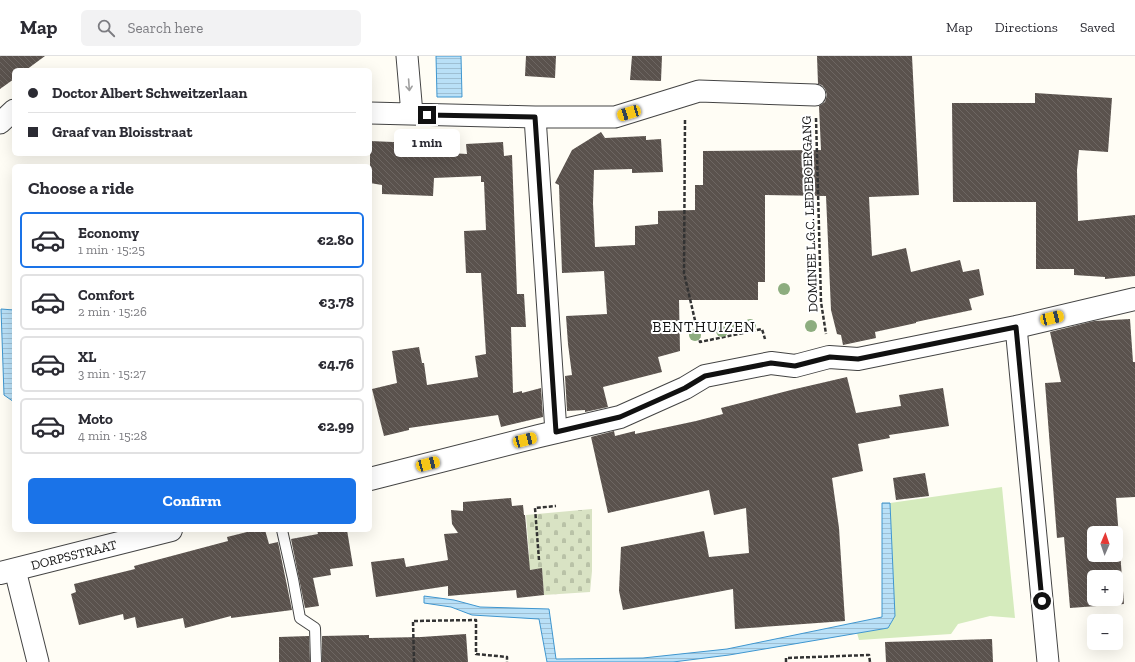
<!DOCTYPE html>
<html lang="en">
<head>
<meta charset="utf-8">
<style>
  body { margin:0; font-family:"Zilla Slab",serif; background:#f2f2f3; color:#2b2b33; height:100vh; display:flex; flex-direction:column; font-size:15px; white-space:nowrap }
  * { box-sizing:border-box; margin:0 }
  p { font-size:13px; color:#7c7c81 }
  .icon { flex:none; width:22px; height:22px; fill:none; stroke:currentColor; stroke-width:2; stroke-linecap:round; stroke-linejoin:round }
  .map { position:relative; flex:1; overflow:hidden }
  .details { position:absolute; left:12px; top:108px; width:360px; height:368px; display:flex; flex-direction:column; background:#fff; border-radius:6px; box-shadow:0 4px 16px #0002 }
  .details>* { flex:none }
  .guide { position:absolute; left:12px; top:12px; width:360px; height:88px; border-radius:6px; box-shadow:0 4px 16px #0002; display:grid; align-content:center; height:88px; padding:0 16px; background:#fff }
  .needle { width:26px; rotate:2deg }
  .tools { position:absolute; left:1087px; top:470px; display:grid; gap:8px }
  .tools a { display:grid; place-items:center; width:36px; height:36px; border-radius:6px; background:#fff; box-shadow:0 4px 16px #0002; font-size:20px }
  .end { position:absolute; width:18px; height:18px; margin:-9px; border:5px solid #111; background:#fff; box-shadow:0 0 0 2px #fff }
  .from { border-radius:50% }
  .bubble { position:absolute; height:28px; border-radius:6px; background:#fff; box-shadow:0 4px 16px #0002; font-size:13px; font-weight:700; line-height:28px; text-align:center }
  .car { position:absolute; width:12px; height:24px; margin:-12px -6px; border-radius:5px; box-shadow:0 0 3px 1px #0007; background:linear-gradient(#f5c518 24%,#345 0 40%,#f5c518 0 76%,#345 0 86%,#f5c518 0) }
  .guide b { display:flex; align-items:center; gap:14px; height:38px; font-size:15px }
  .guide b+b { border-top:1px solid #e1e1e2 }
  .guide i { width:10px; height:10px; background:#2b2b33 }
  ul { padding:0; list-style:none }
  li { display:flex; align-items:center; gap:12px; height:56px; margin:0 8px 6px; padding:0 8px; border:2px solid #e1e1e2; border-radius:6px }
  li div { flex:1 }
  li b { display:block; font-size:15px }
  li em { font-style:normal; font-weight:700 }
  li.selected { border-color:#1a73e8 }
  li>.icon { width:36px; height:36px; stroke-width:1.5 }
  h2 { padding:0 16px; font-size:18px; line-height:48px }
  .button { display:flex; gap:8px; margin-top:auto; padding:8px 16px }
  .button a { flex:1; height:46px; border-radius:6px; background:#1a73e8; color:#fff; font-size:16px; font-weight:700; line-height:46px; text-align:center }
  header { display:flex; align-items:center; gap:24px; box-sizing:border-box; height:56px; padding:0 20px; background:#fff; border-bottom:1px solid #e1e1e2 }
  header strong { font-size:19px }
  nav { display:flex; gap:22px; margin-inline-start:auto; font-size:14px }
  .search { width:280px; height:36px; background:#f2f2f3; display:flex; align-items:center; gap:10px; box-sizing:border-box; padding:0 14px; border-radius:6px; color:#7c7c81; font-size:15px }
  .map>svg:first-child { display:block }
  .grass { fill:#d5ebbd }
  .cemetery { fill:url(#cemetery-stones) }
  .water { fill:url(#water-rules); stroke:#3f96cf }
  .building { fill:url(#building-back-hatch); fill-rule:evenodd }
  .lines { fill:none; stroke-linecap:round; stroke-linejoin:round }
  .service-casing { stroke:#444; stroke-width:12 }
  .minor-casing { stroke:#444; stroke-width:23 }
  .tertiary-casing { stroke:#444; stroke-width:24 }
  .path { stroke:#333; stroke-width:2.5; stroke-dasharray:4 2; stroke-linecap:butt }
  .service { stroke:#fff; stroke-width:10 }
  .minor { stroke:#fff; stroke-width:21 }
  .tertiary { stroke:#fff; stroke-width:22 }
  .tree { fill:#8dad7f }
  .oneway { stroke:#a0a0a0 }
  .route { stroke:#111; stroke-width:5 }
  .labels { text-anchor:middle; stroke-width:4; stroke-linejoin:round; paint-order:stroke }
  .street-label { font-size:13px; fill:#111; stroke:#fff }
  .quarter-label { font-size:15px; letter-spacing:1px; fill:#111; stroke:#fff }
</style>
</head>
<body>
<header>
<strong>Map</strong>
<div class="search"><svg class="icon" aria-label="search" viewBox="0 0 24 24"><circle cx="10" cy="10" r="6"/><path d="M15 15l6 6"/></svg>Search here</div>
<nav><a>Map</a><a>Directions</a><a>Saved</a></nav>
</header>
<div class="map">
<svg width="1135" height="606" viewBox="0 0 1135 606">
  <defs>
    <pattern id="cemetery-stones" width="16" height="16" patternUnits="userSpaceOnUse"><rect width="16" height="16" fill="#d9e3c4"/><path d="M2 7V4a2 2 0 0 1 4 0v3zM10 15v-3a2 2 0 0 1 4 0v3z" fill="#b9c2a7"/></pattern>
    <pattern id="water-rules" width="6" height="5" patternUnits="userSpaceOnUse"><rect width="6" height="5" fill="#b9e0f7"/><path d="M0 2.5h6" fill="none" stroke="#9ebfd3"/></pattern>
    <pattern id="building-back-hatch" width="6" height="6" patternUnits="userSpaceOnUse"><rect width="6" height="6" fill="#5a524d"/><path d="M-1 5l2 2M0 0l6 6M5-1l2 2" fill="none" stroke="#6d6662"/></pattern>
  </defs>
  <rect width="100%" height="100%" fill="#fffdf5"/>
  <path class="grass" d="M1002,431L1015,562L990,560L958,568L951,578L859,584L857,577L888,572L895,560L890,447Z"/>
  <path class="cemetery" d="M592,453V515L590,536L544,539L542,513L528,514L527,499L529,498L526,459Z"/>
  <path class="water" d="M436,0H461L462,41H437Z
    M1,253L14,254V346L4,339Z
    M882,447H890L895,560L888,572L729,599L673,606H547L539,563L472,559L451,551L424,547V540L454,544L480,551L549,553L556,603L643,602L727,593L882,561Z"/>
  <path class="building" d="M0,0H45L26,14H14V23L0,33Z
    M526,0H556L555,22L525,20Z
    M632,0H662L661,25L630,24Z
    M817,0H912L919,139L869,141L872,200L906,192L911,216L960,204L963,216L979,213L984,239L969,243L972,254L916,266V267L875,276L876,282L843,289L841,279L837,278L831,254L826,140L765,139V226H758V244H679L680,295L658,301L662,316L603,331L608,351L585,356V354L567,355L565,320L572,319L568,288L566,260L607,258L604,215L562,217L559,129L555,127L572,94L601,76L605,82L646,80V84L661,83L663,116L632,117V113L594,114L593,147L595,191L635,189V170L658,168V155L695,154V129H703V95L821,94L819,50L825,46L827,39L825,33L822,29L818,28Z
    M1035,37L1112,42L1108,96L1079,94L1077,114L1078,165L1135,159V220L1105,223V221L1074,219V213H1036V146H953L952,47H1035Z
    M370,85L416,87V95L467,98L466,88L503,86L504,100L512,99L517,238H524L526,271H511L513,337L522,335V337L541,332L543,361L501,371L498,359L409,372V374L384,380L372,333L397,327L392,295L419,291L422,307H424L427,329L478,321L475,300L486,298L481,217H466L464,175L486,174L484,126H481V120L434,122L433,140L382,138V129L370,127Z
    M1130,263L1133,306H1135V441L1116,442L1124,548L1070,552L1064,481L1057,482L1045,327L1061,326L1050,276L1094,265ZM1094,477H1116V499H1094ZM1094,521H1116V543H1094Z
    M847,321L856,357L901,350L899,339L943,332L949,370L889,379L890,382L858,388L863,415L832,422L839,472L845,565L735,573L733,533L623,554L619,535L621,491L704,475L709,501L749,497L746,452L714,459L709,434L608,457L591,381L614,375L615,380L635,375V378L696,365L723,358L721,352L791,334Z
    M925,417L929,440L896,444L893,422Z
    M511,442L512,450L523,449L524,459H525L530,514L542,512L544,539L517,542L516,534L448,540V530L376,541L371,506L404,502L406,511L448,504L444,478L458,477L452,468L451,454L463,455V446Z
    M255,474H265L269,488L278,486L292,554L231,562V560L185,572L183,562L137,572L135,561L124,564L123,558L79,569L71,538L76,536L74,528L135,513L134,510L228,485L227,481Z
    M317,474H347L353,510L330,513L331,519L313,522L319,550L305,552L291,483L318,478Z
    M466,578L468,606H322V580L369,579V582L421,581Z
    M309,580L310,606H279V581Z
    M992,583L993,606H886L885,586Z"/>
  <g class="lines">
    <defs>
      <path id="service" d="M282,474L293,523L300,562L315,572L316,606"/>
      <path id="minor" d="M407,0L412,58
        M370,57L535,61H615L699,35L815,39
        M535,61L556,376
        M0,67L14,54
        M1016,271L1048,606
        M15,514L38,606"/>
      <g id="tertiary">
        <path d="M370,423L539,380L620,361L685,332L705,320L771,307L795,310L829,301L858,303L1016,271L1135,243"/>
        <path id="s1" d="M0,517L171,474"/>
      </g>
    </defs>
    <use href="#service" class="service-casing"/>
    <use href="#minor" class="minor-casing"/>
    <use href="#tertiary" class="tertiary-casing"/>
    <path class="path" d="M816,62L821,246L826,278
      M685,64L684,217L700,286L762,273L765,283
      M539,504L535,452L556,450
      M414,606L413,565L476,564V598L507,601V606
      M786,606V602L869,599L870,606"/>
    <use href="#service" class="service"/>
    <use href="#minor" class="minor"/>
    <use href="#tertiary" class="tertiary"/>
  </g>
  <g class="tree">
    <circle cx="784" cy="233" r="6"/>
    <circle cx="750" cy="269" r="6"/>
    <circle cx="738" cy="270" r="6"/>
    <circle cx="811" cy="270" r="6"/>
    <circle cx="722" cy="275" r="6"/>
    <circle cx="695" cy="279" r="6"/>
  </g>
  <defs><path id="oneway-shaft" d="M-6 0H5M1.5-3L5.5 0L1.5 3" fill="none" stroke-width="1.6" stroke-linecap="round" stroke-linejoin="round"/></defs>
  <use class="oneway" href="#oneway-shaft" transform="translate(409 29) rotate(86)"/>
  <g class="lines">
    <path class="route" d="M427,59L535,61L556,376L620,361L685,332L705,320L771,307L795,310L830,301L858,303L1016,271L1042,545"/>
  </g>
  <g class="labels">
    <g class="street-label">
      <text transform="translate(809 158) rotate(-92)" y="5">DOMINEE L.G.C. LEDEBOERGANG</text>
      <text dy="5" stroke="none"><textPath href="#s1" startOffset="76">DORPSSTRAAT</textPath></text>
    </g>
    <g class="quarter-label">
      <text x="704" y="276">BENTHUIZEN</text>
    </g>
  </g>
</svg>
<div class="tools">
<a><svg class="needle" viewBox="-14 -14 28 28"><path d="M0-13l5 13h-10z" fill="#e53935"/><path d="M0 13l5-13h-10z" fill="#7c7c81"/></svg></a>
<a>+</a>
<a>−</a>
</div>
<i class="end from" style="left:1042px;top:545px"></i>
<i class="end" style="left:427px;top:59px"></i>
<div class="bubble" style="left:394px;top:73px;width:66px">1 min</div>
<i class="car" style="left:629px;top:57px;rotate:253deg"></i>
<i class="car" style="left:1052px;top:262px;rotate:77deg"></i>
<i class="car" style="left:525px;top:384px;rotate:75deg"></i>
<i class="car" style="left:428px;top:408px;rotate:75deg"></i>
<div class="guide">
<b><i class="from"></i>Doctor Albert Schweitzerlaan</b>
<b><i></i>Graaf van Bloisstraat</b>
</div>
<section class="details">
<h2>Choose a ride</h2>
<ul>
<li class="selected"><svg class="icon" aria-label="car" viewBox="0 0 24 24"><path d="M5 17H2v-5l4-1 3-4h7l3 4 3 1v5h-3M9 17h6M6 11h13"/><circle cx="7" cy="17" r="2"/><circle cx="17" cy="17" r="2"/></svg><div><b>Economy</b><p>1 min · 15:25</p></div><em>€2.80</em></li>
<li><svg class="icon" aria-label="car" viewBox="0 0 24 24"><path d="M5 17H2v-5l4-1 3-4h7l3 4 3 1v5h-3M9 17h6M6 11h13"/><circle cx="7" cy="17" r="2"/><circle cx="17" cy="17" r="2"/></svg><div><b>Comfort</b><p>2 min · 15:26</p></div><em>€3.78</em></li>
<li><svg class="icon" aria-label="car" viewBox="0 0 24 24"><path d="M5 17H2v-5l4-1 3-4h7l3 4 3 1v5h-3M9 17h6M6 11h13"/><circle cx="7" cy="17" r="2"/><circle cx="17" cy="17" r="2"/></svg><div><b>XL</b><p>3 min · 15:27</p></div><em>€4.76</em></li>
<li><svg class="icon" aria-label="car" viewBox="0 0 24 24"><path d="M5 17H2v-5l4-1 3-4h7l3 4 3 1v5h-3M9 17h6M6 11h13"/><circle cx="7" cy="17" r="2"/><circle cx="17" cy="17" r="2"/></svg><div><b>Moto</b><p>4 min · 15:28</p></div><em>€2.99</em></li>
</ul>
<div class="button"><a>Confirm</a></div>
</section>
</div>
</body>
</html>
